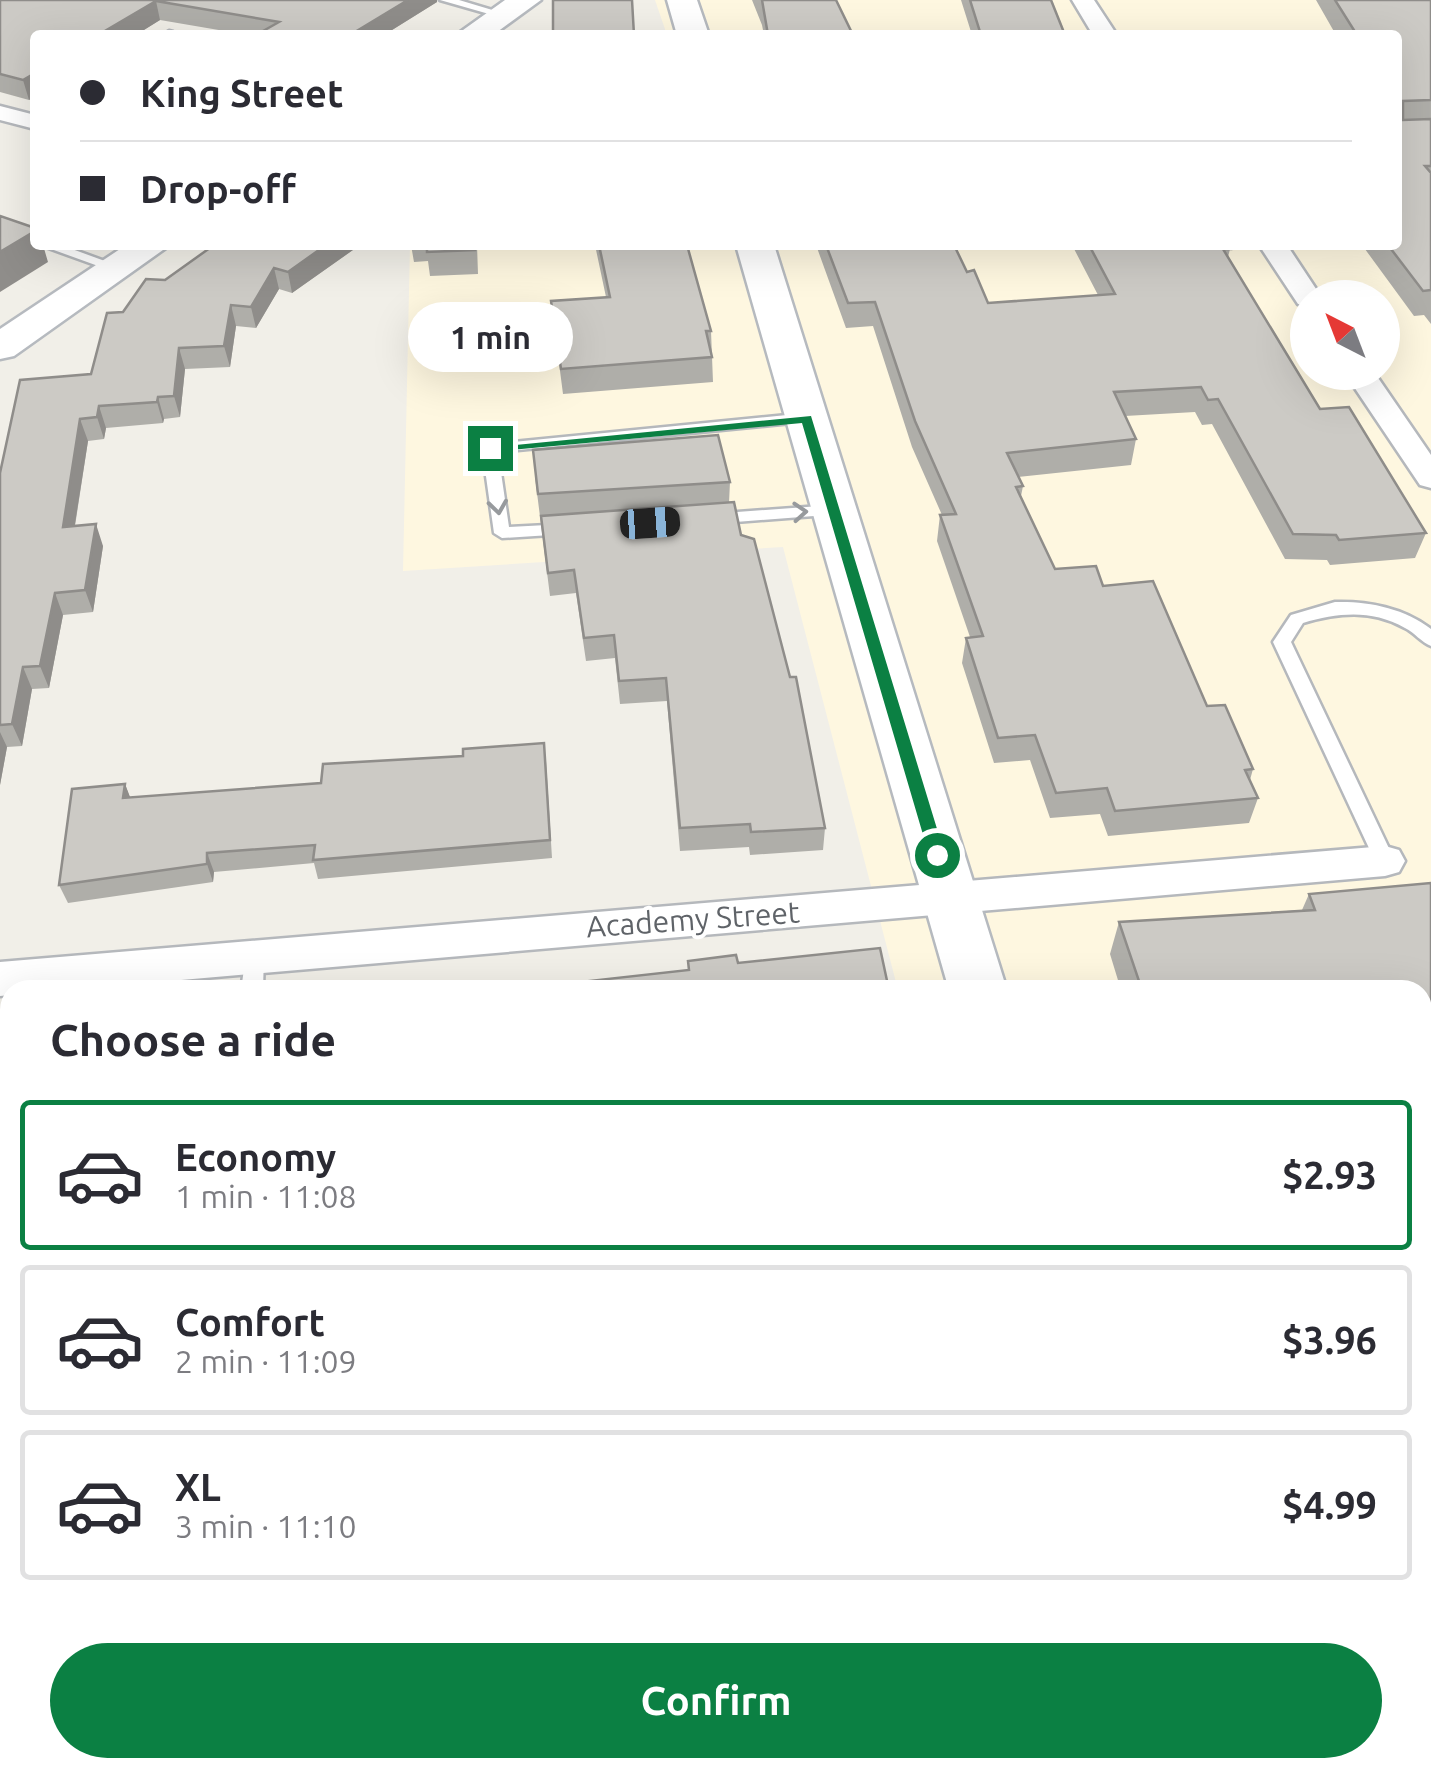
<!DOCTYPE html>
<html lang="en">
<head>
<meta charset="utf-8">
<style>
  body { margin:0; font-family:Ubuntu,sans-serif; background:#f2f2f3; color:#2b2b33; height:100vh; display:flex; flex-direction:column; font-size:38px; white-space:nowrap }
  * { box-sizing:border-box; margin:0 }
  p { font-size:32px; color:#7c7c81 }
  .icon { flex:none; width:55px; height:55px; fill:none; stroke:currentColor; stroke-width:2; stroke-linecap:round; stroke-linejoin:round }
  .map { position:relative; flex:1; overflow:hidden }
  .side { position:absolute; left:0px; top:980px; width:1432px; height:798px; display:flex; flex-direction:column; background:#fff; border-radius:30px 30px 0 0; box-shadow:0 10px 40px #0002 }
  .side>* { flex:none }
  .hud { position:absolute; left:30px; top:30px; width:1372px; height:220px; border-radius:10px; box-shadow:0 10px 40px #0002; display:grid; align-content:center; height:220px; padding:0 50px; background:#fff }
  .needle { width:65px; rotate:318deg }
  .fabs { position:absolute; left:1290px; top:280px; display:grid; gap:20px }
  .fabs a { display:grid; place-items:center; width:110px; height:110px; border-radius:50%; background:#fff; box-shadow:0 10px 40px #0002; font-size:50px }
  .end { position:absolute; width:45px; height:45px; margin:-22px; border:12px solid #0b8043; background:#fff; box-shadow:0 0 0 5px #fff }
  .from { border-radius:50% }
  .bubble { position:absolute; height:70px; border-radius:35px; background:#fff; box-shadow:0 10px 40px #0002; font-size:32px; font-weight:700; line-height:70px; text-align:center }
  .car { position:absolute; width:30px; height:60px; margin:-30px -15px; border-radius:12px; box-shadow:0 0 8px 2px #0007; background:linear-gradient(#222 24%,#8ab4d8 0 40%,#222 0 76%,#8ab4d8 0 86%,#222 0) }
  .hud b { display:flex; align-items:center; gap:35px; height:95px; font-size:38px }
  .hud b+b { border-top:2px solid #e1e1e2 }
  .hud i { width:25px; height:25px; background:#2b2b33 }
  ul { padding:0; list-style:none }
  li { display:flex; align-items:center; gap:30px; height:150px; margin:0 20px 15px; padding:0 30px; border:5px solid #e1e1e2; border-radius:10px }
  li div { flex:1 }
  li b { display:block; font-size:38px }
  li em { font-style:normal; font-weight:700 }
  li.selected { border-color:#0b8043 }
  li>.icon { width:90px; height:90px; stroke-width:1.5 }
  h2 { padding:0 50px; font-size:45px; line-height:120px }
  .button { display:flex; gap:20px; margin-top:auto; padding:20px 50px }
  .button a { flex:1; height:115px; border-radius:60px; background:#0b8043; color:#fff; font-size:40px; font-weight:700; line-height:115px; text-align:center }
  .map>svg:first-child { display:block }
  .commercial { fill:#fef7e0; fill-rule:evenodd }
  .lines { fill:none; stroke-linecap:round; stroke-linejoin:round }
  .lane-casing { stroke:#b5b8bc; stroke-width:5 }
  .street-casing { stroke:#b5b8bc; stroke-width:5 }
  .secondary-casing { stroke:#b6babf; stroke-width:5 }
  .lane { fill:#fff; fill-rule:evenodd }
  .street { fill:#fff; fill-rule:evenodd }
  .secondary { fill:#fff; fill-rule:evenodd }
  .wall { fill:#afaea9 }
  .shaded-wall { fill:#8f8d8a }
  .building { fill:#cccac5; stroke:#8f8d8a; stroke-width:2.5 }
  .oneway { stroke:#979a9d }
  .route { fill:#0b8043 }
  .labels { text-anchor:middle; stroke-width:8; stroke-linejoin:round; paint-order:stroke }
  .street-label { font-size:30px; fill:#5f6368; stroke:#fff }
</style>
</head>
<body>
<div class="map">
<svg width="1431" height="1776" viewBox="0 0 1431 1776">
  <rect width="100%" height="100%" fill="#f1efe8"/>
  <path class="commercial" d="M655,0H1431V1776H0V1262L10,1214V1768H1422V990H898L783,547L403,571L410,245H1398V35H667ZM1308,298H1382V372H1308Z"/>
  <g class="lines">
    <defs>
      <path id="lane" d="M440,0H459L509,15L503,18Z
        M169,31L173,32L175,35H163Z
        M40,245H61L124,268L112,271Z
        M807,413L812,415V421L498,452L509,527L566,524L574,529L566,534L502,538L494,533L482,448L484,445Z
        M834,505L840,506V514L710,524L702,519L710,514Z
        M1335,602C1368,601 1404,608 1431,629V646C1421,642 1415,633 1405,628C1371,609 1338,613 1303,623L1291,642L1395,861L1385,868L1375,861L1273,642L1291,615Z
        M254,946L261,948L264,954L263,990H241L247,948Z
        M358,1768H386L385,1776H357Z"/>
      <path id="street" d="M1072,0H1094L1117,35H1093Z
        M0,106L35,115V129L0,120Z
        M1259,245H1287L1322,298H1308V306L1298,304Z
        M1344,372H1374L1431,455V488L1420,485Z
        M1385,846L1399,850L1405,861L1399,872L1385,876L66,990H10V995L0,996V962Z"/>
      <path id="secondary" d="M505,0H541L493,35H456Z
        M667,0H697L709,35H677Z
        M126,245H170L14,356L0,359V329Z
        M736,245H774L1007,990H949Z
        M1422,1634H1431V1710H1422Z
        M228,1768H363L359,1776H224Z
        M1175,1768H1254L1257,1776H1177Z"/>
    </defs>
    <use href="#lane" class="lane-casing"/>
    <use href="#street" class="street-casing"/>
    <use href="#secondary" class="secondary-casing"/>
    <use href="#lane" class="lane"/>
    <use href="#street" class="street"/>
    <use href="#secondary" class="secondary"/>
  </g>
  <path class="wall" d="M0,0H437V2L384,35H248L160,20L29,100L0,92Z
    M752,0H836L853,35H764L762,25Z
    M961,0H1051L1065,35H972Z
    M1316,0H1431V324L1424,315L1414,316L1362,245H1398V35H1336Z
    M360,245L292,293L279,289L256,328L236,326L230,367L185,369L180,417L164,419L163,423L106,428L104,439L88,441L75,526L103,546L93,612L63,615L49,688L32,689L22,746L7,747L0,785V473L91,374L123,312L165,280Z
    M411,245H477L478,274L430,276L428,261L414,262Z
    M595,245H687L711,331L713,382L563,394L551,301L606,297Z
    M816,245H954L967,272L988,303L1098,295L1072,245H1227L1230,249L1228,257L1320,409L1426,533L1415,558L1330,565L1327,560L1285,559L1212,424L1202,425L1195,412L1125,416L1136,439L1131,465L1018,477L1023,486L1021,496L1055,569L1103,586L1207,706L1253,769L1250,780L1258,798L1249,823L1108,836L1100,814L1050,818L1030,760L994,763L962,663L966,638L970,637L937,541L940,515H942L912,447L873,326L846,328Z
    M535,477L730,482L729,503L741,535L825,828L823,850L750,855L749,847L680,851L667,701L620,704L615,658L586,661L576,593L550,596Z
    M546,761L552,858L318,879L314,863L214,872L213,882L68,903L59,885L125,784L130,798L321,783Z
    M1431,883V1523L1422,1524V990H1121L1110,954L1119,922L1302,910L1309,894Z
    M10,1340V1640L0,1641V1341Z"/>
  <path class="shaded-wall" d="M408,0H437V2L384,35H350Z
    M156,1L160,20L136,35H98Z
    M35,73V96L29,100L23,80Z
    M35,231V245H43L48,262L0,292V252Z
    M326,245H360L292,293L288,272Z
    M274,268L279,289L256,328L251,307Z
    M231,305L236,326L230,367L224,346Z
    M179,348L185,369L180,417L174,396Z
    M158,397L164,419L163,423L157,402Z
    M99,406L106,428L104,439L97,417Z
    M80,419L88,441L71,549L63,527Z
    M96,524L103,546L93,612L85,590Z
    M55,593L63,615L49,688L40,666Z
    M23,667L32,689L22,746L12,724Z
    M0,732L7,747L0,785Z
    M125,784L132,802L123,798Z
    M207,853L214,872L213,882L207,864Z"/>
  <path class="building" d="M0,0H408L350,35H256L279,22L156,1L98,35H35V73L23,80L0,74Z
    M553,0H632L634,35H553Z
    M762,0H836L853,35H768Z
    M970,0H1051L1065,35H981Z
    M1335,0H1431V100L1403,101V120L1431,119V166H1425L1431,173V290L1423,291L1388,245H1398V35H1357Z
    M0,216L35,228V231L0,252Z
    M214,245H326L288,272L274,268L251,307L231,305L224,346L179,348L174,396L158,397L157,402L99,406L97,417L80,419L63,527L96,524L85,590L55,593L40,666L23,667L12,724L0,725V473L20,380L91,374L107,313L123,312L146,279L165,280Z
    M427,245H475V250L427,252Z
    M599,245H687L711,331H706L712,357L561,369L551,301L610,297Z
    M826,245H954L967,272L974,270L988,303L1115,294L1089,245H1227L1230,249H1223L1320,409L1349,407L1426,533L1339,540L1336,535L1293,534L1218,399L1208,400L1201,387L1114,392L1136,439L1007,453L1023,486L1016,487L1055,569L1096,566L1103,586L1153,581L1207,706L1225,705L1253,769L1245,770L1258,798L1115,811L1107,788L1056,793L1035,735L998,738L966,638L983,636L940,515L956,514L915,421L875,302L848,303Z
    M718,435L730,482L538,494L533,450Z
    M734,502L741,535L754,539L790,677H796L825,828L751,832L750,824L680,828L666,678L619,681L614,635L584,638L574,570L548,573L541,516Z
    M544,743L550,840L313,860L315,845L207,853V864L59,885L72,789L125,784L123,798L321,783L323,764L463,756V749Z
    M1431,883V1501L1422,1502V990H1142L1119,922L1315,910L1309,894Z
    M880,948L889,990H562V984L689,970L688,961L736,955L738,963Z
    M10,1340V1615L0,1617V1341Z"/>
  <defs><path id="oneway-chevron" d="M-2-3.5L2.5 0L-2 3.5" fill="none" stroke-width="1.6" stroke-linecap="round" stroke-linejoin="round" transform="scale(2.5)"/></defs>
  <g class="oneway">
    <use href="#oneway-chevron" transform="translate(498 507) rotate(82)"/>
    <use href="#oneway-chevron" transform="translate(800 512) rotate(-4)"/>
  </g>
  <path class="route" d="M811,416L945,855L937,861L929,855L802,423L490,452L484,448Z"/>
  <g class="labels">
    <g class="street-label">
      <text transform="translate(693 920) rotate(-4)" y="10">Academy Street</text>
    </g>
  </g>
</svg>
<div class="fabs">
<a><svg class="needle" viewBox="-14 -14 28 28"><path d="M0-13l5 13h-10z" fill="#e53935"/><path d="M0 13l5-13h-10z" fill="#7c7c81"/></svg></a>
</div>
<i class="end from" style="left:937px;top:855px"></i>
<i class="end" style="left:490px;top:448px"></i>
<div class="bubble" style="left:408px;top:302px;width:165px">1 min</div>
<i class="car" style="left:650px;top:523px;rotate:86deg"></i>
<div class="hud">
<b><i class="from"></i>King Street</b>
<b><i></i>Drop-off</b>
</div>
<section class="side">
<h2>Choose a ride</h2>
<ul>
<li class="selected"><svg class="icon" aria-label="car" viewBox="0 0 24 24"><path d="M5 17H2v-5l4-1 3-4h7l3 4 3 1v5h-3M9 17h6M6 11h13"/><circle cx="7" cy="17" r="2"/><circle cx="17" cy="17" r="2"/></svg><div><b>Economy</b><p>1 min · 11:08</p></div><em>$2.93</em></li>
<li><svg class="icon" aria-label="car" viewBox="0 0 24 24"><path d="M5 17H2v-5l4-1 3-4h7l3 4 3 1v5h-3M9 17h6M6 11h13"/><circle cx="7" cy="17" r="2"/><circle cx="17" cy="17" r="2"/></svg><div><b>Comfort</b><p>2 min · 11:09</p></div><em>$3.96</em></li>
<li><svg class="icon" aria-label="car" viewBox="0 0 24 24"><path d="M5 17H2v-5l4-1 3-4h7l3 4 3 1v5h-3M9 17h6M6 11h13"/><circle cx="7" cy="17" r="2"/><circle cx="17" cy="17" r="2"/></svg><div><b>XL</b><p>3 min · 11:10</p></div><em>$4.99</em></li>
</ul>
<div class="button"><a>Confirm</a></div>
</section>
</div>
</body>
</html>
